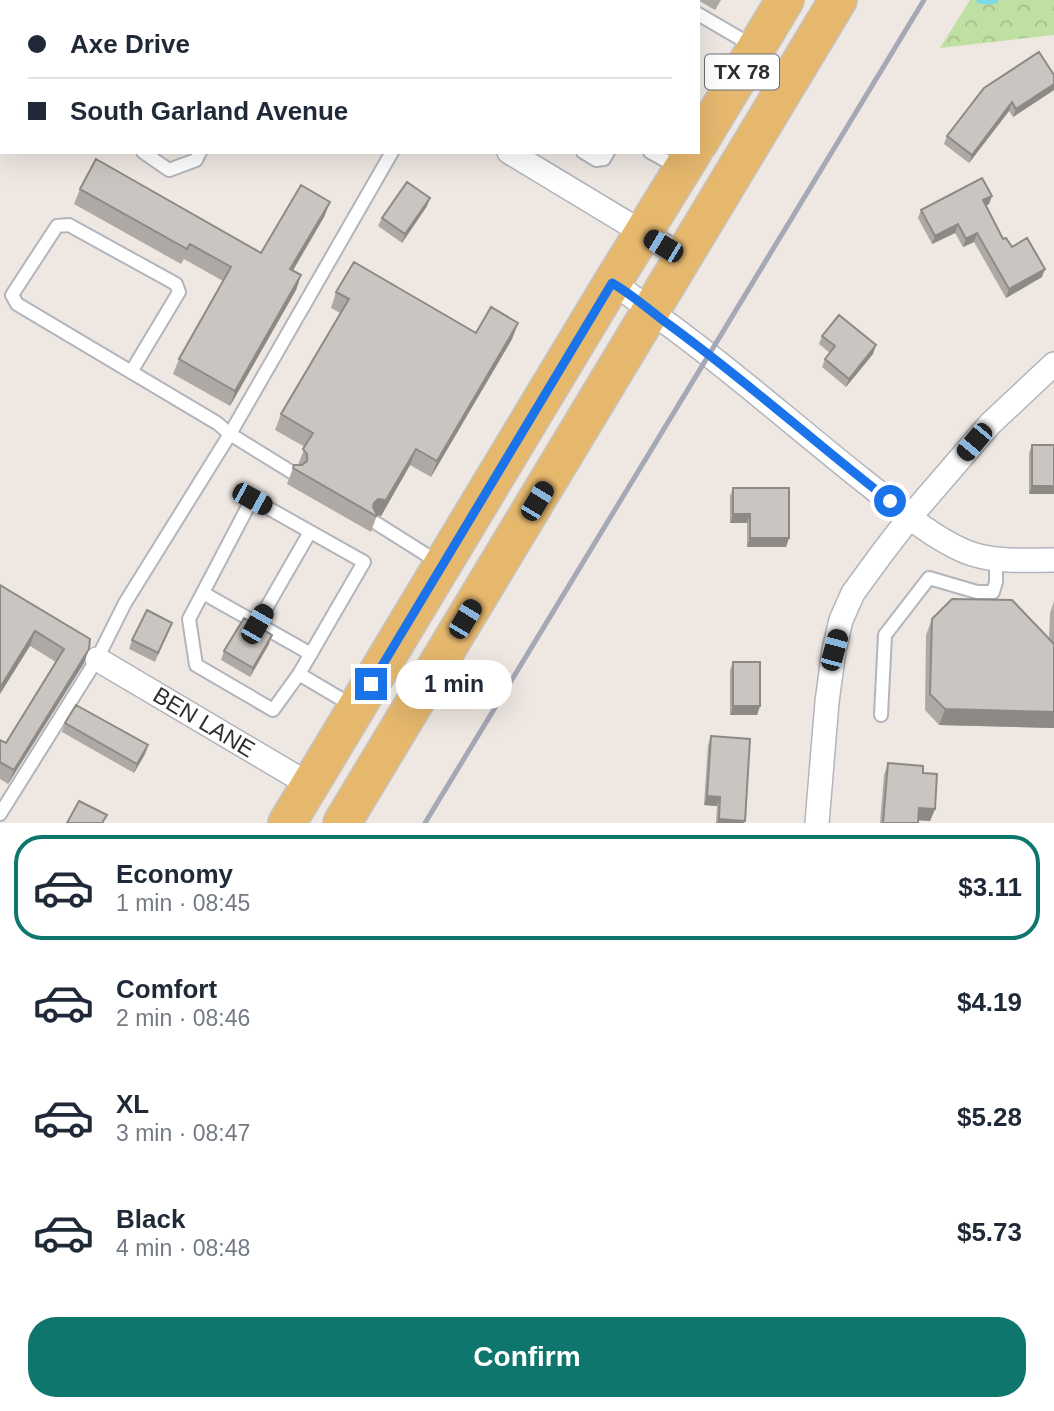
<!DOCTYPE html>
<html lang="en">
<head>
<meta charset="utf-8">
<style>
  body { margin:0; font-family:Helvetica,sans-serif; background:#f6f6f7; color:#1f2937; height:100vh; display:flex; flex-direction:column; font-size:26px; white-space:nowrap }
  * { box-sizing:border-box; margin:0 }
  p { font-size:23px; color:#747a83 }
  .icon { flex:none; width:38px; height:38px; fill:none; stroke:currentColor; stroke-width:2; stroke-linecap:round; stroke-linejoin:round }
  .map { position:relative; height:823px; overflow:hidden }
  .panel { display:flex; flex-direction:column; background:#fff; flex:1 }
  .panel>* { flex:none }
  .hud { position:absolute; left:0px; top:0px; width:700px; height:154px; box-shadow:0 7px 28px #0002; display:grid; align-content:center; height:154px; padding:0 28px; background:#fff }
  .end { position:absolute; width:32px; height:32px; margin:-16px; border:9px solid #1a73e8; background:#fff; box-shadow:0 0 0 4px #fff }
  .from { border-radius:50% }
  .bubble { position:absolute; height:49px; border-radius:24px; background:#fff; box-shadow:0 7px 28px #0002; font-size:23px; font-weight:600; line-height:49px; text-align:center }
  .car { position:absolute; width:21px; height:42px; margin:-21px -10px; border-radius:9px; box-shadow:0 0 5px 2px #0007; background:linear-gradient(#222 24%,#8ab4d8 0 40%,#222 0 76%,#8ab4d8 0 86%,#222 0) }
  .hud b { display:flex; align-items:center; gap:24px; height:66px; font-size:26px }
  .hud b+b { border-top:2px solid #e0e1e3 }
  .hud i { width:18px; height:18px; background:#1f2937 }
  ul { padding:12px 0 0; list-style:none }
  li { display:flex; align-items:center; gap:21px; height:105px; margin:0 14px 10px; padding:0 14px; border:4px solid transparent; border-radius:28px }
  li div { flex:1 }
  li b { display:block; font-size:26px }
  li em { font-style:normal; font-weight:600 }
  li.selected { border-color:#0f766e }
  li>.icon { width:63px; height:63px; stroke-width:1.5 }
  .cta { display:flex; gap:14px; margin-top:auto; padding:14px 28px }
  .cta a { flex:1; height:80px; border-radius:28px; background:#0f766e; color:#fff; font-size:28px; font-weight:600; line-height:80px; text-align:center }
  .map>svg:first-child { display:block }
  .forest { fill:url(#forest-crowns) }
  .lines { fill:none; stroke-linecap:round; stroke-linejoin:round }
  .stream { stroke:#7edae6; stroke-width:7 }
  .lane-casing { stroke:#b2b5bc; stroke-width:16 }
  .street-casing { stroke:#b2b5bc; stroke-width:26 }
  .primary-casing { stroke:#c4c4c4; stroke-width:40 }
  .lane { stroke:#fff; stroke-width:12 }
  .street { stroke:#fff; stroke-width:23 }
  .primary { stroke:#e6b86e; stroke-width:37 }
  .rail { stroke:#a4a9b6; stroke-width:5 }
  .wall { fill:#aea9a5 }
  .shaded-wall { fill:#8d8a86 }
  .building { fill:#cac5c0; stroke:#8d8a86; stroke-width:2 }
  .route { stroke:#1a73e8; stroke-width:9 }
  .labels { text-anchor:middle; stroke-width:5; stroke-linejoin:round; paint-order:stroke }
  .shield { fill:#fff; stroke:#6d6d6d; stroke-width:2 }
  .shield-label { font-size:21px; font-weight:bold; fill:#2e2e2e }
  .street-label { font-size:23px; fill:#2e2e2e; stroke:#fff }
</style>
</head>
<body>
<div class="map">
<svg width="1054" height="823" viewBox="0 0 1054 823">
  <defs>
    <pattern id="forest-crowns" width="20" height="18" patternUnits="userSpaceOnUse" patternTransform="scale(1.75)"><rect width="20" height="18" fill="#c0dfa3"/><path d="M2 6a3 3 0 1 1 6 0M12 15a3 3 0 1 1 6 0" fill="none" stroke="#a5c08d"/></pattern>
  </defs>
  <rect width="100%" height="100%" fill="#eee7e2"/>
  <path class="forest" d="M970,0H1054V35L940,48Z"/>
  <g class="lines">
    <path class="stream" d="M980,0L985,1L995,0
      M95,2L98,0
      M0,24L2,25"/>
    <defs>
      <path id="lane" d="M518,0L522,2
        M673,0L676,2
        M206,2L207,0
        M698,14L753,46
        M143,152L169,170L196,160L200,152
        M583,152L596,160L604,159L608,152
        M650,152L679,168
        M131,372L179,292L176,284L69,225L57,226L12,295L17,304L217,423L230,434L392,152
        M252,499L364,562L299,674L273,710L196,665L189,619Z
        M376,523L441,564
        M203,593L311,654
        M257,624L310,532
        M299,674L353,706
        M881,715L885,635L929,578L977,592H993L996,582V559
        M0,814L97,659L125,603L230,434L293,473"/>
      <path id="street" d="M254,0L257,2
        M509,152L683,257
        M612,283C631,294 647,308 664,321C733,371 797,428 864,481C895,505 927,535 964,551C992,563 1025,560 1054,560
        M97,659L310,785
        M817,823L827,702L834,650L841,620L853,593L883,552L910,517L990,424L1054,364"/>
      <path id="primary" d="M698,144L785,0
        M287,823L612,283L693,152
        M342,823L838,0"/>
    </defs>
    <use href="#lane" class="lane-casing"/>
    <use href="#street" class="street-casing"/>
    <use href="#primary" class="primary-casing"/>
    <use href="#lane" class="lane"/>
    <use href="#street" class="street"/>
    <use href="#primary" class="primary"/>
    <path class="rail" d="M425,823L924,0"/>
  </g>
  <path class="wall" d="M698,0H721L715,10Z
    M1054,75V90L1013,117L1009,111L969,163L944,144L947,136Z
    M80,189L261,253L330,202L324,217L293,270L301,275L296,290L230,406L173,374L179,359L223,281L184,259L181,264L74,204Z
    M989,204L985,206L1003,239L1042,277L1006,298L974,242L963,247L955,233L932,244L918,218L921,210Z
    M427,206L402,243L378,226L382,218Z
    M336,292L476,333L518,323L512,339L431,477L410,465L381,516L377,515L371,532L287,484L293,468L298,465L305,447L275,430L281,414L340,313L331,308Z
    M822,336L873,354L846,387L822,367L825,359L830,353L819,344Z
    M1032,445L1054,494H1029V453Z
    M733,488L789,538L786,547H747V523H730V496Z
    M0,585L84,663L8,784L0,779V740L6,743L56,662L30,646Z
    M1054,601V728L939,725L925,710L926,635L932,619L1049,639L1050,613Z
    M172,623L155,662L129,649L132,640Z
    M269,644L250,677L221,660L224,651Z
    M733,662L760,706L757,715H730V670Z
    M65,723L148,745L145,754L134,773L62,732Z
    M711,736L745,821L744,823H716L717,806L704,805L708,745Z
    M888,763L923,773L935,809L930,821L918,820V823H880L884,775Z"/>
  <path class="shaded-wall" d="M1054,84V90L1013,117L1016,109Z
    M1012,102L1009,111L969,163L972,155Z
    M992,196L989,204L980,209L983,200Z
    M430,198L427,206L402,243L405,234Z
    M330,202L324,217L285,284L290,269Z
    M958,224L955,233L932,244L935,236Z
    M977,233L974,242L963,247L966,239Z
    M1045,269L1042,277L1006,298L1009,289Z
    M301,275L296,290L230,406L235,391Z
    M518,323L512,339L431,477L437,461Z
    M876,345L873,354L846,387L849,379Z
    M416,449L410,465L381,516L377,515L371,532L377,515H373L374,503Z
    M1032,486H1054V494H1029Z
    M733,514H750L747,523H730Z
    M750,538H789L786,547H747Z
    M35,631L30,646L0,694V688Z
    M272,635L269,644L250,677L253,668Z
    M89,649L84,663L8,784L14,770Z
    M733,706H760L757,715H730Z
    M945,709L1054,712V728L939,725Z
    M148,745L145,754L134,773L137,764Z
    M707,796L720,797L717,806L704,805Z
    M919,808L935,809L930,821L915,820Z
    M719,819L745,821L744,823H717Z"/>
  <path class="building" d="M398,0H484L487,2H401Z
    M1039,52L1054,75V84L1016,109L1012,102L972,155L947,136L984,88Z
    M96,159L261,253L301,185L330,202L290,269L301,275L235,391L179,359L231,267L190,244L187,249L80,189Z
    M982,178L992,196L983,200L1003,239L1006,238L1012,247L1027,238L1045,269L1009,289L977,233L966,239L958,224L935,236L921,210Z
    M407,182L430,198L405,234L382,218Z
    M354,262L476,333L491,307L518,323L437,461L416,449L386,500L378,499L374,503L373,507L377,515L376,516L293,468L294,465H302L307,461V454L303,449L313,433L281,414L349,299L336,292Z
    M839,315L876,345L849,379L825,359L835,346L822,336Z
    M1032,445H1054V486H1032Z
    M733,488H789V538H750V514H733Z
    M0,585L90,639L89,649L14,770L0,762V740L6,743L64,649L35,631L0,688Z
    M952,599L1012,600L1054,644V712L945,709L930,694L932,619Z
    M147,610L172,623L158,653L132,640Z
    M244,618L272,635L253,668L224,651Z
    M733,662H760V706H733Z
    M76,705L148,745L137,764L65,723Z
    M711,736L750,739L745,821L719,819L720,797L707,796Z
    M888,763L923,766V773L937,774L935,809L919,808L918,823H883Z
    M79,801L107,815L102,823H67Z"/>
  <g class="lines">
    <path class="route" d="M371,684L612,283C631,294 647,308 664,321C742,377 814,442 890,501"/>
  </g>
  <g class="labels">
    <rect class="shield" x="705" y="54.5" width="74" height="35" rx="5"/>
    <g class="shield-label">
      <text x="742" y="79">TX 78</text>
    </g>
    <g class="street-label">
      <text transform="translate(204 722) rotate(31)" y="8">BEN LANE</text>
    </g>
  </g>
</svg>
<i class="end from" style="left:890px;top:501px"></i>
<i class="end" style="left:371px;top:684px"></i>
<div class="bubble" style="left:396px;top:660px;width:116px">1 min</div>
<i class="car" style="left:663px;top:246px;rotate:301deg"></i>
<i class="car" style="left:974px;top:442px;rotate:220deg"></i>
<i class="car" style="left:252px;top:499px;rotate:119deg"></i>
<i class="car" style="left:537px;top:501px;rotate:31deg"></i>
<i class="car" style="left:465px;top:619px;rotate:31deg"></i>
<i class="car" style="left:257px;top:624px;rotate:30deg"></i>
<i class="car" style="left:834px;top:650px;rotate:15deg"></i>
<div class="hud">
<b><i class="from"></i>Axe Drive</b>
<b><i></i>South Garland Avenue</b>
</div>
</div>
<section class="panel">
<ul>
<li class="selected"><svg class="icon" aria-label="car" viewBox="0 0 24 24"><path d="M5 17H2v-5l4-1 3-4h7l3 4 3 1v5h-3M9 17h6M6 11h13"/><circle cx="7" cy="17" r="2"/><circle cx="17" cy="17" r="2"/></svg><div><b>Economy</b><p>1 min · 08:45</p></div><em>$3.11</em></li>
<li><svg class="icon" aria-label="car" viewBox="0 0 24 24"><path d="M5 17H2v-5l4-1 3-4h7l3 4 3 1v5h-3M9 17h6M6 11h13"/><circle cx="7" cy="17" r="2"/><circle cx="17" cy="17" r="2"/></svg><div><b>Comfort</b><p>2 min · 08:46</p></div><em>$4.19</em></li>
<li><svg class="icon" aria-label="car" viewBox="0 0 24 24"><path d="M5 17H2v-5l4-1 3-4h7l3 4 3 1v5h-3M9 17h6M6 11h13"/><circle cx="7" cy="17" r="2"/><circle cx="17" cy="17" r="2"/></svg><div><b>XL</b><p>3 min · 08:47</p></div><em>$5.28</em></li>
<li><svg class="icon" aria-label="car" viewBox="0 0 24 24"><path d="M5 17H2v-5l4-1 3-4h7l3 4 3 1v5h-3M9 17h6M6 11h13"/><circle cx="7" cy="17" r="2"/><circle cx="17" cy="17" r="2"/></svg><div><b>Black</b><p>4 min · 08:48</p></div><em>$5.73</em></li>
</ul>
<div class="cta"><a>Confirm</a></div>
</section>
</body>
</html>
